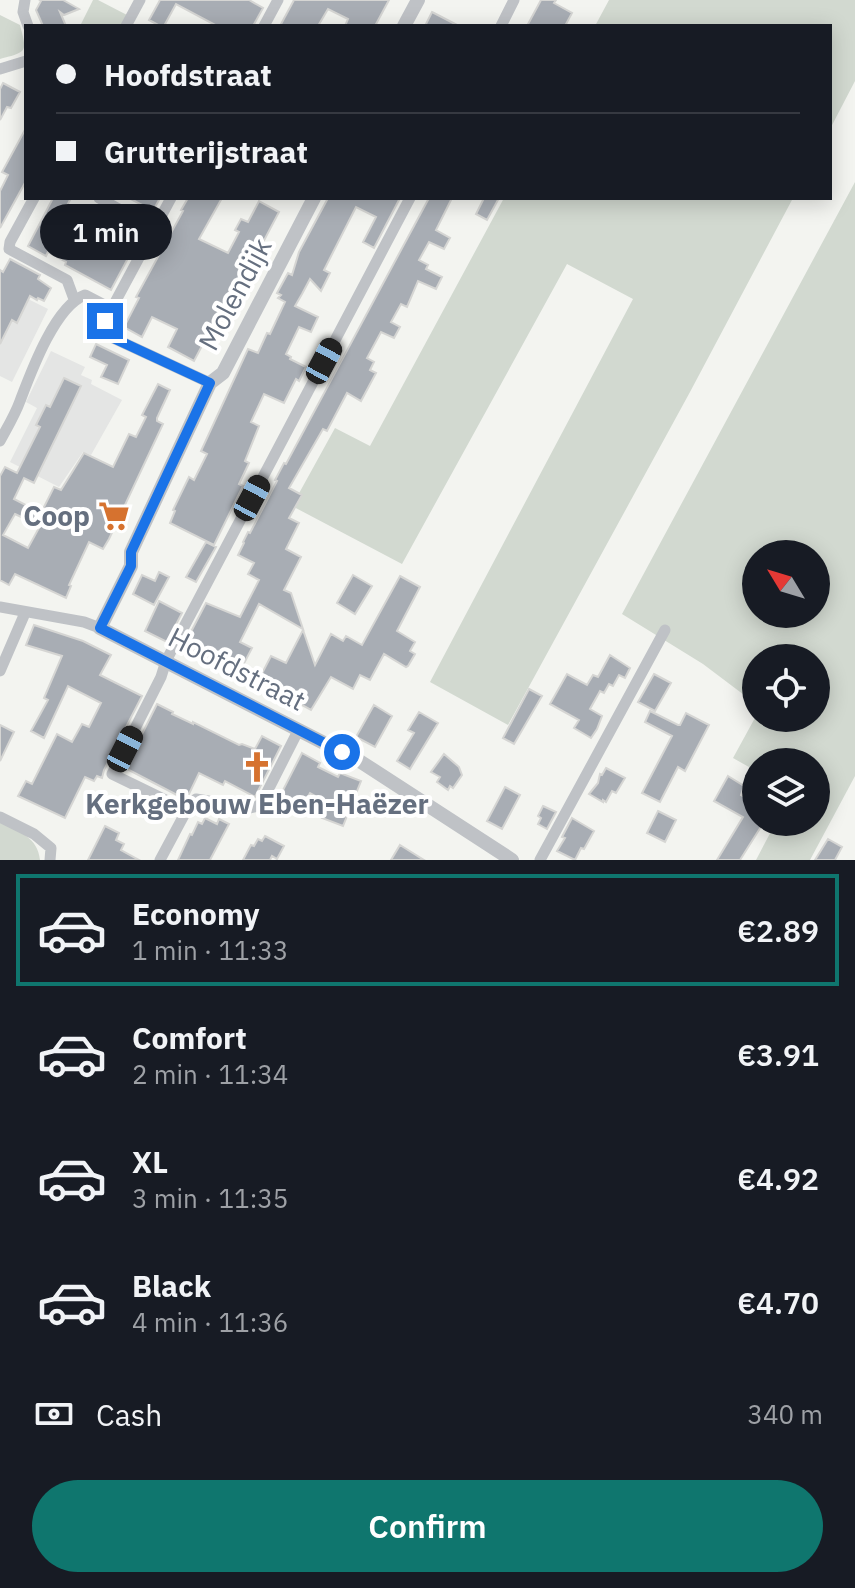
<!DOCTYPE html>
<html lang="en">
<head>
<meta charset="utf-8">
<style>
  body { margin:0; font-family:"IBM Plex Sans",sans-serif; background:#20242c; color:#f1f3f6; height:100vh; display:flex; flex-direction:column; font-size:30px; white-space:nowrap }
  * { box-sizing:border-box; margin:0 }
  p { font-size:26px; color:#9ea1a6 }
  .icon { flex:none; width:44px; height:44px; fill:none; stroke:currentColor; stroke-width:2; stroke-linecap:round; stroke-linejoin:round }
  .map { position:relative; height:860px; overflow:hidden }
  .drawer { display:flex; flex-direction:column; background:#171b24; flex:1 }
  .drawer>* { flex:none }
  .guide { position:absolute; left:24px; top:24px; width:808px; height:176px; border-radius:0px; box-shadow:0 4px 20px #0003; display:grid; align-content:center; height:176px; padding:0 32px; background:#171b24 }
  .needle { width:52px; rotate:308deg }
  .fabs { position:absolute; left:742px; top:540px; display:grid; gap:16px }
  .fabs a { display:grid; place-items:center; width:88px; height:88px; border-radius:50%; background:#171b24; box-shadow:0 4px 20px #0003; font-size:40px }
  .end { position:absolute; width:36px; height:36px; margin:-18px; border:10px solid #1a73e8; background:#fff; box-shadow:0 0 0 4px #fff }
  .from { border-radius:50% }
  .bubble { position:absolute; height:56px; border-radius:28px; background:#171b24; box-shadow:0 4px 20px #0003; font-size:26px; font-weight:600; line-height:56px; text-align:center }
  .car { position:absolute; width:24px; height:48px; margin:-24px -12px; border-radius:10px; box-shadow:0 0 6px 2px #0007; background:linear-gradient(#222 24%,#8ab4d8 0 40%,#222 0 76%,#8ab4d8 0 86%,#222 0) }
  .guide b { display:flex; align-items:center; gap:28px; height:76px; font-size:30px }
  .guide b+b { border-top:2px solid #363941 }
  .guide i { width:20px; height:20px; background:#f1f3f6 }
  ul { padding:14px 0 0; list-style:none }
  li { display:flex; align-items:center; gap:24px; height:112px; margin:0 16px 12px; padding:0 16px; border:4px solid transparent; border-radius:0px }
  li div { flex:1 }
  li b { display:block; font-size:30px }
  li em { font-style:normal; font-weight:600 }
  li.on { border-color:#0f766e }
  li>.icon { width:72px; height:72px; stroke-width:1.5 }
  .pay { display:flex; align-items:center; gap:20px; height:88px; padding:0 32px; font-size:30px }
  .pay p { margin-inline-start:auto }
  .action { display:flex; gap:16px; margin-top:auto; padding:16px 32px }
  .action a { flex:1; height:92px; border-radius:48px; background:#0f766e; color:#fff; font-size:32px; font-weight:600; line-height:92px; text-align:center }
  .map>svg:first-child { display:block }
  .built { fill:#e4e5e4 }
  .green { fill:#d2d9d0; fill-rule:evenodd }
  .building { fill:#a8adb4; stroke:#d5d5d3; stroke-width:2; fill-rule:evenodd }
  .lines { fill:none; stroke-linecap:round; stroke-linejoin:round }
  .minor { stroke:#bfc2c6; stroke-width:11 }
  .tertiary { stroke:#bfc2c6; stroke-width:14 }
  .route { stroke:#1a73e8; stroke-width:10 }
  .labels { text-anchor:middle; stroke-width:8; stroke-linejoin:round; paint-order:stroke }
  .street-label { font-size:28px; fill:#656f7f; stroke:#fff }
  .poi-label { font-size:28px; font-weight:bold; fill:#656f7f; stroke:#fff; text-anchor:end }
</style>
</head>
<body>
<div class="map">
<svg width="855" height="860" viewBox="0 0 855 860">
  <rect width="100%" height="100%" fill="#f3f4f0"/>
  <path class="built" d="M0,285L48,309L12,382L0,376Z
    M51,351L85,367L81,375L92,380L91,384L122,400L91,455L83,452L59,487L10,462L37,408L26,402Z"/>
  <path class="green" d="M93,0H98L127,15L121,26H80Z
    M609,0H855V81L830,129V26H595Z
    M0,15L20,25C27,52 28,52 0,59Z
    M855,182V776L810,860H756L776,822H816V762H756V771L733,758L756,716V718H816V658H756V704L703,664L622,614ZM756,554H816V614H756Z
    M504,198H793L690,392L508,725L430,682L633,299L567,264L402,564L292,506L335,428L370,446Z
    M0,822C18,831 38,837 40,860H0Z"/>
  <path class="building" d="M39,0H63L79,9L64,15L60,12L66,26H43L36,10L41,1Z
    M160,0H249L263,8L253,26H217L176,4L164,26H160L149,20Z
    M294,0H389L375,26H345L348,19L328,9L318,26H280Z
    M541,0H556L554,3L572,13L565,26H527Z
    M432,12L459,26H425Z
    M3,83L20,92L11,108L7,107L0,120V89Z
    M26,128V181L0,228V191L8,175L2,172Z
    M53,198H71L59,221L63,224L61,228L82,240L91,222L86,219L92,206L142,232L111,290L65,265L66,262L48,252L46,256L28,246Z
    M129,198H160L153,211Z
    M188,198H222L199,239L228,253L239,232L235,230L241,219L248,222L259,201L279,212L231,303L232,304L225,318L224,317L210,342L205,340L194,361L168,347L177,329L152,317L142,337L124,327L139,298L136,297L183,211L181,210Z
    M328,198H400L374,248L363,242L376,217L356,207L324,270L330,273L321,291L310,279L302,294L295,306L318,317L311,332L299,327L286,354L291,357L290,359L306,367L299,381L296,379L284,403L264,394L251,422L259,426L245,461L249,463L239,484L243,486L214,545L170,523L175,511L173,510L189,477L194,480L207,454L201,451L248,349L258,353L267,333L270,334L285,302L278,298L281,295L277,293L288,273L292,275L299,252Z
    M429,198H452L436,230L450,238L444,249L429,242L419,260L428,265L426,269L442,277L436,289L418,281L407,307L401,304L391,322L400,327L394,338L381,332L367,358L374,362L370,370L376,373L361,401L347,393L327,431L323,429L289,488L302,495L289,518L299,523L286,549L301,557L284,590L291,593L303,629L259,604L240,642L252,648L239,673L210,658L207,663L182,649L206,603L240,617L259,580L248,574L254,563L238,555L244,543L243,542L248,532L250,533L277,481L275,480L284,463L286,464Z
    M484,198H499L487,220L476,214Z
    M10,259L40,275L38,279L51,288L44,301L38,298L37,300L30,296L17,323L12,320L0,344V270L3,272Z
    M96,344L129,360L118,384L101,377L107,365L90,357Z
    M64,378L81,386L34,483L24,478L14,499L41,513L54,487L61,490L84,453L113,467L129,434L136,437L146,417L142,415L158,384L170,390L157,418V421L163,424L109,539L103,549L89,542L69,585L71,586L66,598L15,574L9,585L0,580V476L5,467L17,473L40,427L36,425L46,405L50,407ZM15,514L40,526L28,548L3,535Z
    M206,542L216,547L196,582L186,577Z
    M159,572L169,577L154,605L133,594L142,575L155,581Z
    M353,575L372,586L355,614L337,603Z
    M400,576L420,587L397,631L415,642L410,651L415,654L408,666L406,667L384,654L370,680L360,675L353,689L331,677L311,710L282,694L281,696L257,683L271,656L286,663L303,630L315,665L331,634L343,641L346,636L362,645Z
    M159,601L182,613L167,642L145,631Z
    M34,625L83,641L111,655L100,675L142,696L104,770L102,778L97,776L94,781L85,777L65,818L18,796L26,781L32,784L57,734L72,742L82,724L89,727L101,703L68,686L44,738L31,731L48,700L44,698L62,656L26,645Z
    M610,655L630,668L625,678L619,675L613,686L609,684L604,693L600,691L590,709L602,716L597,729L591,738L574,728L579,720L550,704L567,674L587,685L593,675L598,677Z
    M654,674L671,683L655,711L638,702Z
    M529,689L542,696L514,744L503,738Z
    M157,704L173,712L172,714L193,724V722L239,745L242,744L255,749L262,736L281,746L255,797L225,781L223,785L199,773L189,794L188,795L181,791L179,796L125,768Z
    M374,705L392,716L375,747L356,737Z
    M650,711L678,725H680L686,713L709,725L685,771L678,767L660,802L642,793L672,736L645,722Z
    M419,712L438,723L410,769L397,761L414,733L408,730Z
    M0,725L14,732L0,761Z
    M302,753L320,763L318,767L338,777L340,773L361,781L343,826L322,818L328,803L310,793L302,808L280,796Z
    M444,754L459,767L462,775L453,788L450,786L448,790L437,782L440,777L431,772Z
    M606,768L625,778L616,793L612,791L606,802L603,800V802L589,794L598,783L600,774L602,775Z
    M728,776L744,786L741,795L756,804V822H764L740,860H717L743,817L714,801Z
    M505,787L520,795L502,829L487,821Z
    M543,806L556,812L547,829L538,824L541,818L538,816Z
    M658,811L676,820L665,842L647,833Z
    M205,818L217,824L219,819L229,824L210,860H178L190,834L192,835L198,822L202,824Z
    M572,818L594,831L584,849L581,848L575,860L557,851L565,838L562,837Z
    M105,826L119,833L116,840L124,844L121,850L139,860H88Z
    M265,836L284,846L277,859L272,856L270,860H243L251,845L254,846L258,839L262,841Z
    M828,839L842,847L835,860H815Z
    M400,845L424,860H391Z"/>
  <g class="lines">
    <path class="minor" d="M25,0L23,12L28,26
      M126,26L140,0
      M264,26L278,0
      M501,26L514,0
      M0,69L26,61
      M34,198L10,242L9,249L67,280L74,299
      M99,198L155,229
      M171,198L105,321L106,331L111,337L210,383
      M0,441C7,428 15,415 20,401C31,372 55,306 85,295L112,309
      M0,607L84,622L100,628
      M0,671L25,613
      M186,810L112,774L161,677L166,661L410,198
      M0,817L34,834L51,848L50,860
      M160,860L190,804L196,799L250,808L258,806L262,802L299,729
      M540,860L665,630"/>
    <path class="tertiary" d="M404,26L418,0
      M314,198L223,373L210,383L131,552V566L100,628L361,762L512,860"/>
  </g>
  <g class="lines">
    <path class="route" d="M105,321L106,331L111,337L210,383L131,552V566L100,628L342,752"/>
  </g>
  <defs>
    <symbol id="supermarket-bare" viewBox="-9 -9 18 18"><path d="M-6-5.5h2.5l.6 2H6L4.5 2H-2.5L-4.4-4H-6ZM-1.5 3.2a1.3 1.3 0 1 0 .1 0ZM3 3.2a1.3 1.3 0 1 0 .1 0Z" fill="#d6722f" stroke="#fff" stroke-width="2.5" paint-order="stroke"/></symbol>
    <symbol id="church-bare" viewBox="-9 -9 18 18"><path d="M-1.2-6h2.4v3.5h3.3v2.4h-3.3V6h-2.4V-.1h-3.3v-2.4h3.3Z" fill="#d6722f" stroke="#fff" stroke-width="2.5" paint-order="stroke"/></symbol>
  </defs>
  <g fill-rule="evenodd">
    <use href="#supermarket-bare" x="92" y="494" width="44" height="44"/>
    <use href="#church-bare" x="235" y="745" width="44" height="44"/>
  </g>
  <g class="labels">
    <g class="street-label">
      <text transform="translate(235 294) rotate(-62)" y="10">Molendijk</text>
      <text transform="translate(237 669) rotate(27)" y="10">Hoofdstraat</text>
    </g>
    <g class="poi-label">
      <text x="90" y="526">Coop</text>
      <text x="257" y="814" text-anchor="middle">Kerkgebouw Eben-Haëzer</text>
    </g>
  </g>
</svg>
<div class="fabs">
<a><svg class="needle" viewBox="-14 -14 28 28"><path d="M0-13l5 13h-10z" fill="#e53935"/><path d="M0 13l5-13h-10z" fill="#9ea1a6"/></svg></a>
<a><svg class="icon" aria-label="locate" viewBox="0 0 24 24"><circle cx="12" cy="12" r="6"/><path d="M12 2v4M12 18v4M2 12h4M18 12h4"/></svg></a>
<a><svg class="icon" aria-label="layers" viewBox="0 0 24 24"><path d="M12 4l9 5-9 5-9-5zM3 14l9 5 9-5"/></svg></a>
</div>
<i class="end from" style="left:342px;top:752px"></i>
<i class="end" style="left:105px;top:321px"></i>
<div class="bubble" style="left:40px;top:204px;width:132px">1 min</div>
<i class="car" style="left:324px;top:361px;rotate:28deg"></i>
<i class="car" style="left:252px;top:498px;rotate:28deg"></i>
<i class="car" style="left:125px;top:749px;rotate:27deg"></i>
<div class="guide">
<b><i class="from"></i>Hoofdstraat</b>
<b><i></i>Grutterijstraat</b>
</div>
</div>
<section class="drawer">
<ul>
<li class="on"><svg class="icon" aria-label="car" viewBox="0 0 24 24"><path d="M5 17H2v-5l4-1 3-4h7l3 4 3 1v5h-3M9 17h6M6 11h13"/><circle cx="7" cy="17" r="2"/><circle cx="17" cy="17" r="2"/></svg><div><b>Economy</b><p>1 min · 11:33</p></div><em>€2.89</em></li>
<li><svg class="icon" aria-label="car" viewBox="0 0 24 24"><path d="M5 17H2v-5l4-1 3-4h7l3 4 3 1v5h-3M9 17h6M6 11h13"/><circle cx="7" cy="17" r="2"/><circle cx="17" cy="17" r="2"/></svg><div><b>Comfort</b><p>2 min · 11:34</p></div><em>€3.91</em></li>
<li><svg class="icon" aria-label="car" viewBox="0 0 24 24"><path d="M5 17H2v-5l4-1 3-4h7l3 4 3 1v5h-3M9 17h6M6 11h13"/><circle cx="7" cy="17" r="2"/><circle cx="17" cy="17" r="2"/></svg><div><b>XL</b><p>3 min · 11:35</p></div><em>€4.92</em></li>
<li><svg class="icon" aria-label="car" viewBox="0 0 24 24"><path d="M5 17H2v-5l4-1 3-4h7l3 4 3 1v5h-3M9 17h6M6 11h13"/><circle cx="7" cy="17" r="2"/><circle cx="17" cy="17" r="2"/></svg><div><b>Black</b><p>4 min · 11:36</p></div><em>€4.70</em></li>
</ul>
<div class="pay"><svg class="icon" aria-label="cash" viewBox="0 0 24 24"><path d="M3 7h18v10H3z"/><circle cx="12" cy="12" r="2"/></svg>Cash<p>340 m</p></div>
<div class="action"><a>Confirm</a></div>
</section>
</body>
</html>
